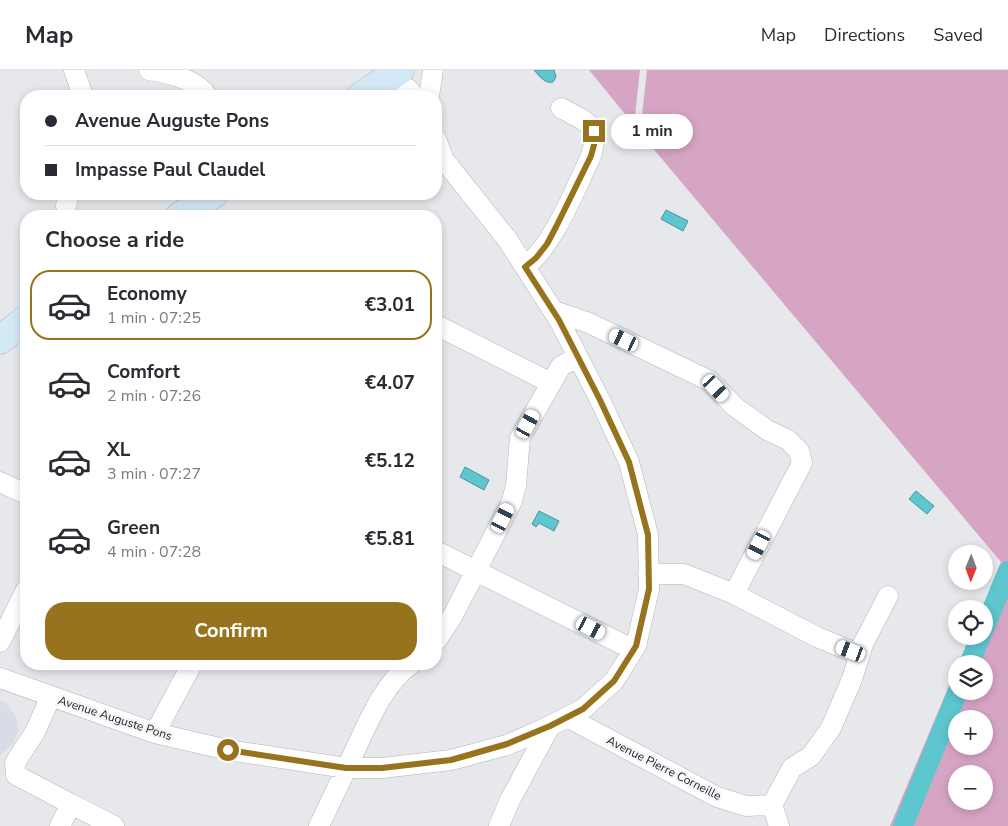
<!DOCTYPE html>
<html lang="en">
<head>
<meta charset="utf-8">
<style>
  body { margin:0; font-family:"Nunito Sans",sans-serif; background:#f2f2f3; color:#2b2b33; height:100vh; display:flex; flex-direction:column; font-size:19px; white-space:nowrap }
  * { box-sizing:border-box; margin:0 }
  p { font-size:16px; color:#7c7c81 }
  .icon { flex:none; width:28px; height:28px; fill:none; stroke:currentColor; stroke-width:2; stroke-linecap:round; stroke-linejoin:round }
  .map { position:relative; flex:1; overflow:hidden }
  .panel { position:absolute; left:20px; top:140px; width:422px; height:460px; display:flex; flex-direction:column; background:#fff; border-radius:20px; box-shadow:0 2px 8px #0003 }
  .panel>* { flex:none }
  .guide { position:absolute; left:20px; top:20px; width:422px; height:110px; border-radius:20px; box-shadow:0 2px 8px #0003; display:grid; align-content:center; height:110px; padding:0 25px; background:#fff }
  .needle { width:32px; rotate:181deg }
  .fabs { position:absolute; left:948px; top:475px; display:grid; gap:10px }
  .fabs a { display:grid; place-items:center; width:45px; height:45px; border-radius:50%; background:#fff; box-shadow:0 2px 8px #0003; font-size:25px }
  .end { position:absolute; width:22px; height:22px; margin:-11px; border:6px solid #97731d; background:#fff; box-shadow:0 0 0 2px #fff }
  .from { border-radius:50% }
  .bubble { position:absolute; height:35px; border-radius:18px; background:#fff; box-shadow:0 2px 8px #0003; font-size:16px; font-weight:700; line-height:35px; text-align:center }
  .car { position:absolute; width:15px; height:30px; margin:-15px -8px; border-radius:6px; box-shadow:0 0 4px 1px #0007; background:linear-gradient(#fff 24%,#345 0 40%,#fff 0 76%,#345 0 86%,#fff 0) }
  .guide b { display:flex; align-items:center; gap:18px; height:48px; font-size:19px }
  .guide b+b { border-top:1px solid #e1e1e2 }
  .guide i { width:12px; height:12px; background:#2b2b33 }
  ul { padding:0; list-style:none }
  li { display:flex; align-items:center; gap:15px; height:70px; margin:0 10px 8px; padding:0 15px; border:2px solid transparent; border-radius:20px }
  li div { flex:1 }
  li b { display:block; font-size:19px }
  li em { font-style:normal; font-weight:700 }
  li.on { border-color:#97731d }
  li>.icon { width:45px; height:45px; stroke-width:1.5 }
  h2 { padding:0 25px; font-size:22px; line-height:60px }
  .cta { display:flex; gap:10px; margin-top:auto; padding:10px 25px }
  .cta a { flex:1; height:58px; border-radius:20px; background:#97731d; color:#fff; font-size:20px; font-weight:700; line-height:58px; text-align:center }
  header { display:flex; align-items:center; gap:30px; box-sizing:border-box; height:70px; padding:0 25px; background:#fff; border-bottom:1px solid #e1e1e2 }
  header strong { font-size:24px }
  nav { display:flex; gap:28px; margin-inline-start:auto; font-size:18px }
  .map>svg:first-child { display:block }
  .built { fill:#d9dce6 }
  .green { fill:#d7a5c4; fill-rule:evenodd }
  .water { fill:#5dc6cf; stroke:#4a939a }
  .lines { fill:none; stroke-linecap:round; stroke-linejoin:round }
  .canal { stroke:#5dc6cf; stroke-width:20 }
  .minor-casing { stroke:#b4b5b8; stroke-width:21 }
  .secondary-casing { stroke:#b4b5b8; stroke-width:29 }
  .minor { stroke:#fff; stroke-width:20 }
  .secondary { stroke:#d4e9f6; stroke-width:28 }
  .route { stroke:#97731d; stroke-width:6 }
  .labels { text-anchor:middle; stroke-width:5; stroke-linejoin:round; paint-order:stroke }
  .street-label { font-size:12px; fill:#1d1d1e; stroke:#f5f6f9 }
</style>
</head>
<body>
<header>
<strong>Map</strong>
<nav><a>Map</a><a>Directions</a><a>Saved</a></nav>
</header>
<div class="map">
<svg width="1008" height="756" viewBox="0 0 1008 756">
  <rect width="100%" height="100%" fill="#e7e8ec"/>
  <path class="built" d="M0,630L6,634L16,646L18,660L13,674L0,685Z"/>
  <path class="green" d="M589,0H640L634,55Z
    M647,0H1008V756H890L956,599V621H984V594H959L970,566H984V539H982L1001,492L640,63ZM956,649H984V676H956ZM956,704H984V731H956Z"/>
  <path class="water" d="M534,0H554L556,7L553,12C545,14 539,6 534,0Z
    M666,140L688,151L683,161L661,149Z
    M465,397L489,410L484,420L460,407Z
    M916,421L934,436L927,444L909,429Z
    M539,441L559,451L554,461L539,453L536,457L532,454Z"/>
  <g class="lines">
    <path class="canal" d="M984,559L1008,501
      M969,594L981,566
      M903,756L958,621"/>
    <defs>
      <path id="minor" d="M74,0L83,26
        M149,0C168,3 197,9 207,26
        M389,7L408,19L414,26
        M429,26L433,0
        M436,69L444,90L436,84
        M66,136L69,124
        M525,197C555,173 574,121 591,86C601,53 586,52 561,38
        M554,241L589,253L710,311L735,337L767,360L788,370L799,381L802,393L734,524
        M436,255L551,313
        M0,412L26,424
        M436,481L624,575L632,582
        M648,504H684L734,524L817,567L851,581L859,586
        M436,571L452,547L512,431L516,415L520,368L561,296L578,287
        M0,572L26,520
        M0,608L155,663L228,680L346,698H382L451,690L507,675L550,656L583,639L614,611L636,576L649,519L648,465L629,392L600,330L559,250L507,169L444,90
        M51,626L35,662L15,693L16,705L71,734L60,756
        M567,647L717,727L746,736L772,735L779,756
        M155,663L192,594
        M71,734L114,756
        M772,735L792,698L811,686L831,658L852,609L863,574L888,526
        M319,756C332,729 344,703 357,676C371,646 384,614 411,594
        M499,756L510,730L550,656"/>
      <path id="secondary" d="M361,26L400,0
        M180,146L214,124
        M0,270L26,249"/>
    </defs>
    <use href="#minor" class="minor-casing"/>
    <use href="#secondary" class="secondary-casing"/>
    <use href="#minor" class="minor"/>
    <use href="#secondary" class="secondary"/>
  </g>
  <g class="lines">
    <path class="route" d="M228,680L346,698H382L451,690L507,674L550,656L583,639L614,611L636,576L649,519L648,465L629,392L600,330L559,250L525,197L536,188L547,174L556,157L591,86L595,71L594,61"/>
  </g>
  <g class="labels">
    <g class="street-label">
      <text transform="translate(115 648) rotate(18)" y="4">Avenue Auguste Pons</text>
      <text transform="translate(664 698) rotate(27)" y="4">Avenue Pierre Corneille</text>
    </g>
  </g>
</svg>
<div class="fabs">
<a><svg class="needle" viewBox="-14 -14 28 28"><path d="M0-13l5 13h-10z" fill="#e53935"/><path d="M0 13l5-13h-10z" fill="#7c7c81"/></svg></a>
<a><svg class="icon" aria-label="locate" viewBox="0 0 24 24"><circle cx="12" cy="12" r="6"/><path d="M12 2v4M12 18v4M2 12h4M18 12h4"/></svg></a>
<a><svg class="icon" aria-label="layers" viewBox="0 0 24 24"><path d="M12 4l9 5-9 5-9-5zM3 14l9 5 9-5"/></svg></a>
<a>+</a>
<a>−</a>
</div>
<i class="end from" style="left:228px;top:680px"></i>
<i class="end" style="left:594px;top:61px"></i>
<div class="bubble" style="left:611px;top:44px;width:82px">1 min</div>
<i class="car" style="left:624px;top:270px;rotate:296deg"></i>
<i class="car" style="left:716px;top:318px;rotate:137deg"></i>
<i class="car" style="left:528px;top:354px;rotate:29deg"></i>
<i class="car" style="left:503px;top:448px;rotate:27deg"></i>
<i class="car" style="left:759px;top:475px;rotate:207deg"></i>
<i class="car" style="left:591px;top:558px;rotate:117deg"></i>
<i class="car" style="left:851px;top:581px;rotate:291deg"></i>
<div class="guide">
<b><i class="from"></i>Avenue Auguste Pons</b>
<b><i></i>Impasse Paul Claudel</b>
</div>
<section class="panel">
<h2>Choose a ride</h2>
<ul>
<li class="on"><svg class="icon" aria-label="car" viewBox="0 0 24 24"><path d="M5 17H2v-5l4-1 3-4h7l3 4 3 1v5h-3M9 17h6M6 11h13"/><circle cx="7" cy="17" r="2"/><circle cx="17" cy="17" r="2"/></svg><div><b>Economy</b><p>1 min · 07:25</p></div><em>€3.01</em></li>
<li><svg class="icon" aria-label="car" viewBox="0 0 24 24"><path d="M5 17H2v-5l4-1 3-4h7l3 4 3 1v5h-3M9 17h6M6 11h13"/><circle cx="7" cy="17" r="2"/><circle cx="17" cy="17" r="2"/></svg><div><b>Comfort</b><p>2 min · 07:26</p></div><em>€4.07</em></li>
<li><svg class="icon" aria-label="car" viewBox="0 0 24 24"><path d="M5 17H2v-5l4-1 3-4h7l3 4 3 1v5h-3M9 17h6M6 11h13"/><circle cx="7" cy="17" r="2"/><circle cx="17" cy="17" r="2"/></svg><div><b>XL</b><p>3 min · 07:27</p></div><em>€5.12</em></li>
<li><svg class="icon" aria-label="car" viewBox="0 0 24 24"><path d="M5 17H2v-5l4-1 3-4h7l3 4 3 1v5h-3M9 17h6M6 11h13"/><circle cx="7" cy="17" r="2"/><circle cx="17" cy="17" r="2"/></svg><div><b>Green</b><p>4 min · 07:28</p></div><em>€5.81</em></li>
</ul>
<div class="cta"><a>Confirm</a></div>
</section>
</div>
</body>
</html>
